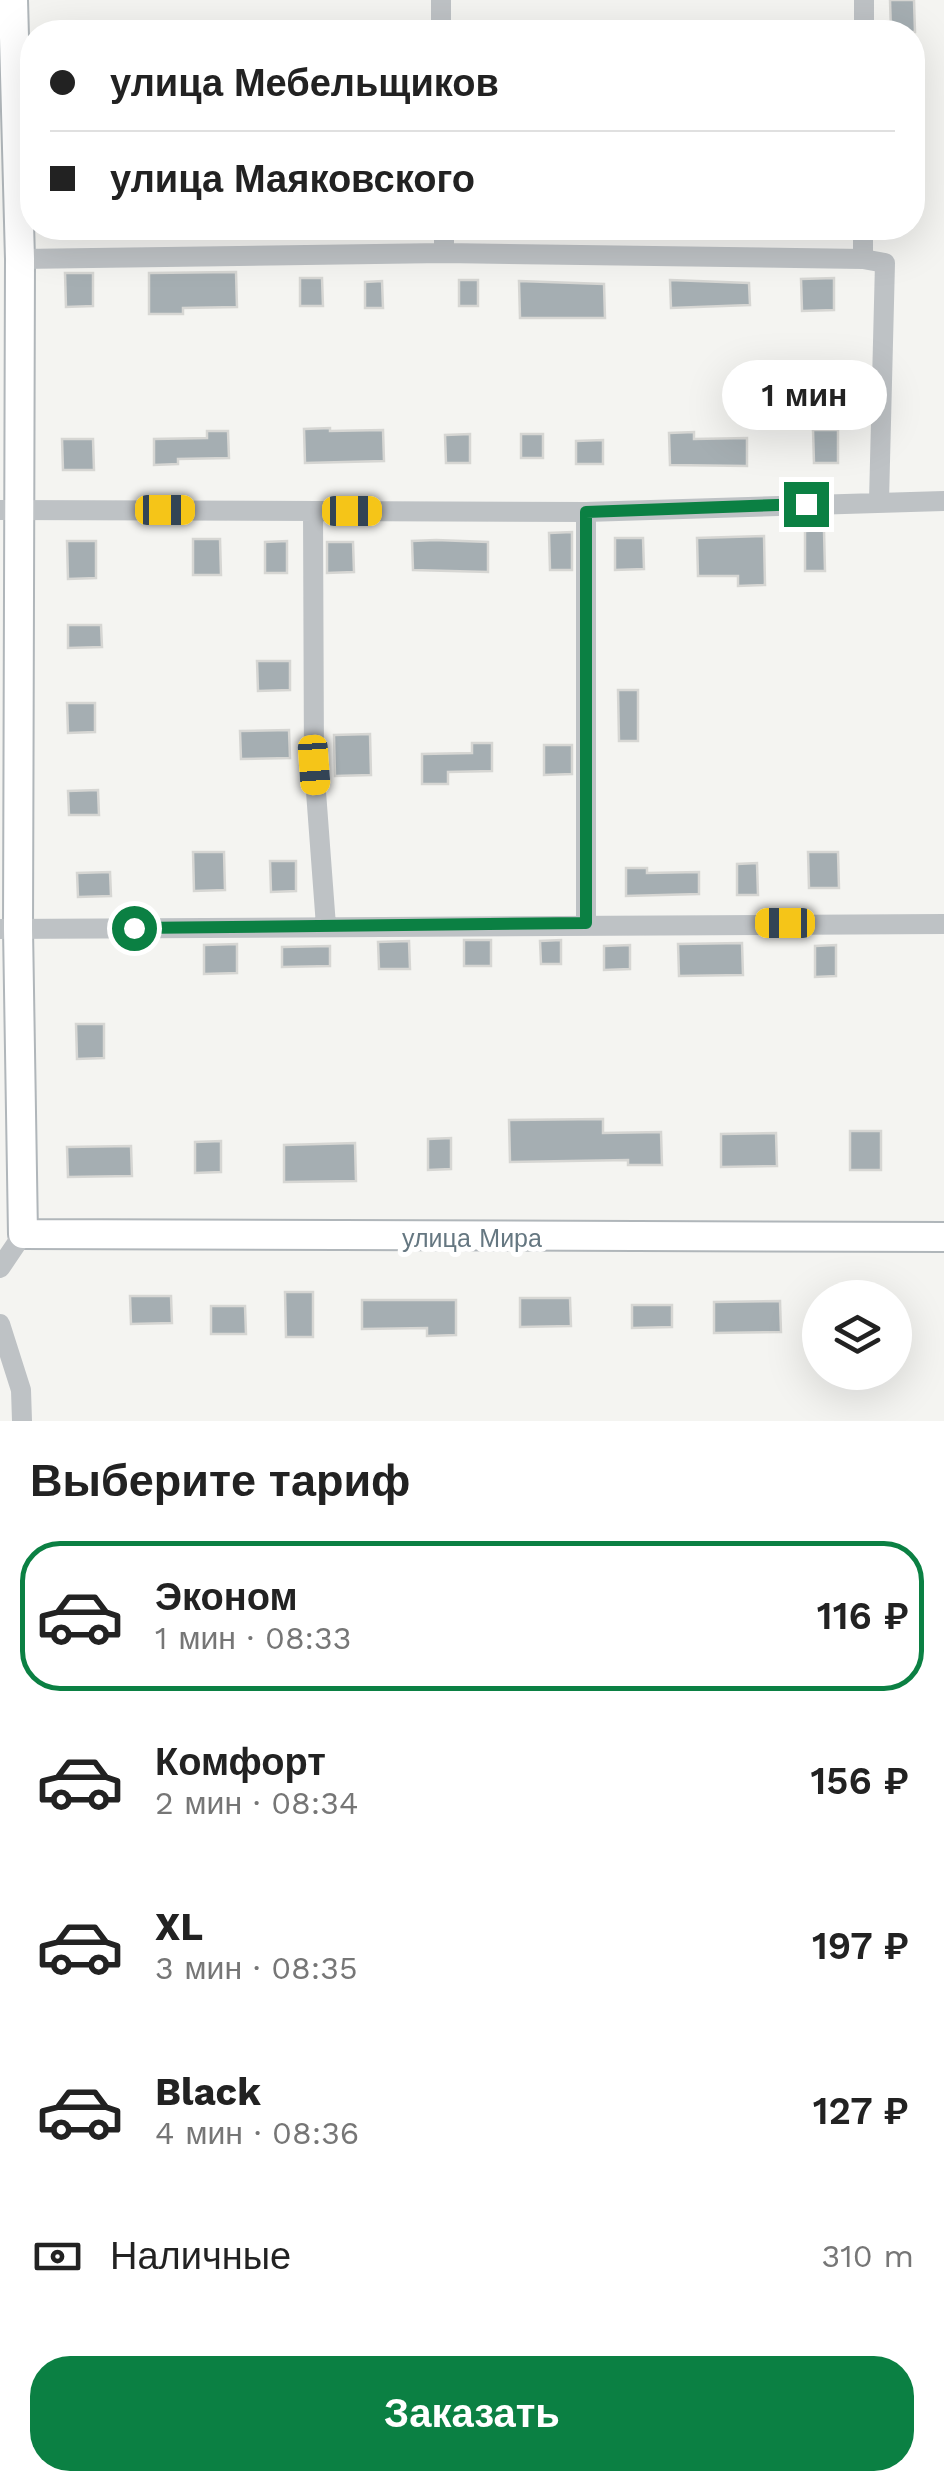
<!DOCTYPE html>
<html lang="ru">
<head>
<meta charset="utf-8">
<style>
  body { margin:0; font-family:"Work Sans",sans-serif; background:#f2f2f2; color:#222; height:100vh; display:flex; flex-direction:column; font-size:38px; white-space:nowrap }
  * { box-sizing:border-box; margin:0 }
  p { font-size:32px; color:#767676 }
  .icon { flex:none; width:55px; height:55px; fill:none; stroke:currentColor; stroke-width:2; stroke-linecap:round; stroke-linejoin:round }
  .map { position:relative; height:1421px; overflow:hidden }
  .sheet { display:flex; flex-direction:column; background:#fff; flex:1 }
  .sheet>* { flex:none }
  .hud { position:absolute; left:20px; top:20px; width:905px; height:220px; border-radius:40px; box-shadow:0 10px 40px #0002; display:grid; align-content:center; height:220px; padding:0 30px; background:#fff }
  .controls { position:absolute; left:802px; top:1280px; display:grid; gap:20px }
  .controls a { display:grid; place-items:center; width:110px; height:110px; border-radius:50%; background:#fff; box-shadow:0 10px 40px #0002; font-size:50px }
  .end { position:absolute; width:45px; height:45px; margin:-22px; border:12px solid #0b8043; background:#fff; box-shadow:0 0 0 5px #fff }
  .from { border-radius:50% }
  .bubble { position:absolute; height:70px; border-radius:35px; background:#fff; box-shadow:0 10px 40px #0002; font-size:32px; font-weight:600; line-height:70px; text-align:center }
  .car { position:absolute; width:30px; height:60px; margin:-30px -15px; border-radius:12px; box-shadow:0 0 8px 2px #0007; background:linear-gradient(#f5c518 24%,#345 0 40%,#f5c518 0 76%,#345 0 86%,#f5c518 0) }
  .hud b { display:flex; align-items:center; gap:35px; height:95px; font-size:38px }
  .hud b+b { border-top:2px solid #e0e0e0 }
  .hud i { width:25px; height:25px; background:#222 }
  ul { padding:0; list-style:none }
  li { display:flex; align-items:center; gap:30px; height:150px; margin:0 20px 15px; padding:0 10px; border:5px solid transparent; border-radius:40px }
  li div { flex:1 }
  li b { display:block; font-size:38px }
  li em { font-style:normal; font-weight:600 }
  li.on { border-color:#0b8043 }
  li>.icon { width:90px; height:90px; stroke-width:1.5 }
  h2 { padding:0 30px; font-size:45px; line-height:120px }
  .pay { display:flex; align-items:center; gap:25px; height:110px; padding:0 30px; font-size:38px }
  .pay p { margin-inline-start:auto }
  .cta { display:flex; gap:20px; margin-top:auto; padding:20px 30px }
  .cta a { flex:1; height:115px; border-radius:40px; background:#0b8043; color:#fff; font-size:40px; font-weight:600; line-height:115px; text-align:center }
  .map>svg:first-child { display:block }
  .building { fill:#a5aeb2; stroke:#d6d6d3; stroke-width:2.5 }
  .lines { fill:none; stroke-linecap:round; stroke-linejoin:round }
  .secondary-casing { stroke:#b0b6ba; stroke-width:32 }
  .street { stroke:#bec2c5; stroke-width:20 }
  .secondary { stroke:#fff; stroke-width:28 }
  .route { stroke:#0b8043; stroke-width:12 }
  .labels { text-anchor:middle; stroke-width:10; stroke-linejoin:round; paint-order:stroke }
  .street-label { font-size:25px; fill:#657781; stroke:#fff }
</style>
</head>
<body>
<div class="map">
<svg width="944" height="1421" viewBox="0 0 944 1421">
  <rect width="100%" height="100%" fill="#f4f4f1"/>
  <path class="building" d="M890,0H914L915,32H891Z
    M236,272L237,307L183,308V314H149V273Z
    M65,273H93V306L66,307Z
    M300,278H322L323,306H300Z
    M834,278V310L802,311L801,279Z
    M459,280H478V306H459Z
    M670,280L749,283L750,305L671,308Z
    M382,281L383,308H365V282Z
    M519,281L604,284L605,318H520Z
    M330,428V431L383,430L384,461L305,463L304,429Z
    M813,430H838V463H814Z
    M207,431H228L229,458L178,459V464L154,465V439L207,438Z
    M694,432V439L747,438V466L670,465L669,433Z
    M470,434V463H446L445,435Z
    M521,434H543V458H521Z
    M62,439H93L94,470H63Z
    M603,440V464H576V441Z
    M824,530L825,571H805V531Z
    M572,532V570H550L549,533Z
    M764,536L765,585L738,586V576H698L697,538Z
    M615,538H643L644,569L615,570Z
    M193,539H220L221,575H193Z
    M436,540L488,542V572L413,570L412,541Z
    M67,541H96V578L68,579Z
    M287,541V573H265V542Z
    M327,542H353L354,572L327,573Z
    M68,625H101L102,647L68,648Z
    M257,661H290V690L258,691Z
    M618,690H638V741H619Z
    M67,703H95V732L68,733Z
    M289,730L290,758L241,759L240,731Z
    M370,734L371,775L335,776L334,735Z
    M472,743H492V771L448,772V784H422V754L472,753Z
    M544,745H572V774L544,775Z
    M98,790L99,815H69L68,791Z
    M193,852H224L225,890L194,891Z
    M808,852H838L839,888H809Z
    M270,861H296V891L271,892Z
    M757,863L758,895H737V864Z
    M626,868H647V873L699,872V894L626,896Z
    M110,872L111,896L78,897L77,873Z
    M464,940H491V966H464Z
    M561,940V964H541L540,941Z
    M409,941L410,969H379L378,942Z
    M742,943L743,975L679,976L678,944Z
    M237,944V973L204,974V945Z
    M630,945V969L604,970V946Z
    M836,945V976L815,977V946Z
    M330,946V966L282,967V947Z
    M76,1024H104V1058L77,1059Z
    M603,1119V1133L661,1132L662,1165H628V1160L510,1162L509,1120Z
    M850,1131H881V1170H850Z
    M776,1133L777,1166L721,1167V1134Z
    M451,1138V1169L428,1170V1139Z
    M221,1141V1172L195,1173V1142Z
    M355,1143L356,1181L284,1182V1145Z
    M131,1146L132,1176L68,1177L67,1147Z
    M285,1292H313V1337H286Z
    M130,1296H171L172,1323L131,1324Z
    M520,1298H570L571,1326L520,1327Z
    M362,1300H456V1335L427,1336V1328L362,1329Z
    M780,1301L781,1332L714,1333V1302Z
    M632,1305H672V1327L632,1328Z
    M211,1306H245L246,1334H211Z"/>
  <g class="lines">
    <defs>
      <path id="secondary" d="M13,0L20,259L18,929L23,1234L944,1237"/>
    </defs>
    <use href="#secondary" class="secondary-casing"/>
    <path class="street" d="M441,0V32
      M864,32V0
      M444,228V253
      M20,259L444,253L863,259L885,263L879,501
      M863,259V228
      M0,510L586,512L944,501
      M313,511L314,765L326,926
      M586,923V512
      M0,929L944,924
      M0,1268L23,1234
      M0,1324L21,1390L22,1421"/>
    <use href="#secondary" class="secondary"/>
  </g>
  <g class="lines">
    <path class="route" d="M134,928L586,923V512L806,504"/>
  </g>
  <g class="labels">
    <g class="street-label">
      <text x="472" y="1247">улица Мира</text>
    </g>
  </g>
</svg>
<div class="controls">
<a><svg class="icon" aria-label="layers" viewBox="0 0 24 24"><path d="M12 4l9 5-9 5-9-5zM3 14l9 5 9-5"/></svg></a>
</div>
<i class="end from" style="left:134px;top:928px"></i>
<i class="end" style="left:806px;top:504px"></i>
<div class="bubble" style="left:722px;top:360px;width:165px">1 мин</div>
<i class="car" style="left:165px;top:510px;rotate:90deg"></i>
<i class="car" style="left:352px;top:511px;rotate:90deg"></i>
<i class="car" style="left:314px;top:765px;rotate:176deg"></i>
<i class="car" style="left:785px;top:923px;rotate:270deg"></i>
<div class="hud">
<b><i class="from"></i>улица Мебельщиков</b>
<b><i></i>улица Маяковского</b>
</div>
</div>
<section class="sheet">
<h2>Выберите тариф</h2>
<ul>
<li class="on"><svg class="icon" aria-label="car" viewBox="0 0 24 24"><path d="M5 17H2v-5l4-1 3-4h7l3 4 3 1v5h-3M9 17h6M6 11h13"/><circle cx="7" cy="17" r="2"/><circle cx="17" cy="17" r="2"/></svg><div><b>Эконом</b><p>1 мин · 08:33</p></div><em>116 ₽</em></li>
<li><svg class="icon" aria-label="car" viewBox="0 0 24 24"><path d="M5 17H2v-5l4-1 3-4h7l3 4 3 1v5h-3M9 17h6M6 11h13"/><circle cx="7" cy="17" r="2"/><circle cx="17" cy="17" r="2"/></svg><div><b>Комфорт</b><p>2 мин · 08:34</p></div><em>156 ₽</em></li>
<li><svg class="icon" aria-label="car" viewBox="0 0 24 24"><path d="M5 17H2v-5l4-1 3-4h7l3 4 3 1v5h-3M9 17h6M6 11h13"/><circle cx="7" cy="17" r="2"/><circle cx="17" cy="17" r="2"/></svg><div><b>XL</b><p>3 мин · 08:35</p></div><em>197 ₽</em></li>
<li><svg class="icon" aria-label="car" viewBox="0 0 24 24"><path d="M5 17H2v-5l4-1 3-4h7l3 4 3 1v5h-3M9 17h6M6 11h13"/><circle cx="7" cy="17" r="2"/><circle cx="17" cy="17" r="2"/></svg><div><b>Black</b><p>4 мин · 08:36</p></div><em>127 ₽</em></li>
</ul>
<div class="pay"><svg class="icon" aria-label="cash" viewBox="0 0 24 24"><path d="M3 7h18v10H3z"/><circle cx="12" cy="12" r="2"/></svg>Наличные<p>310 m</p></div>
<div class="cta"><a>Заказать</a></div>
</section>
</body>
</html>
